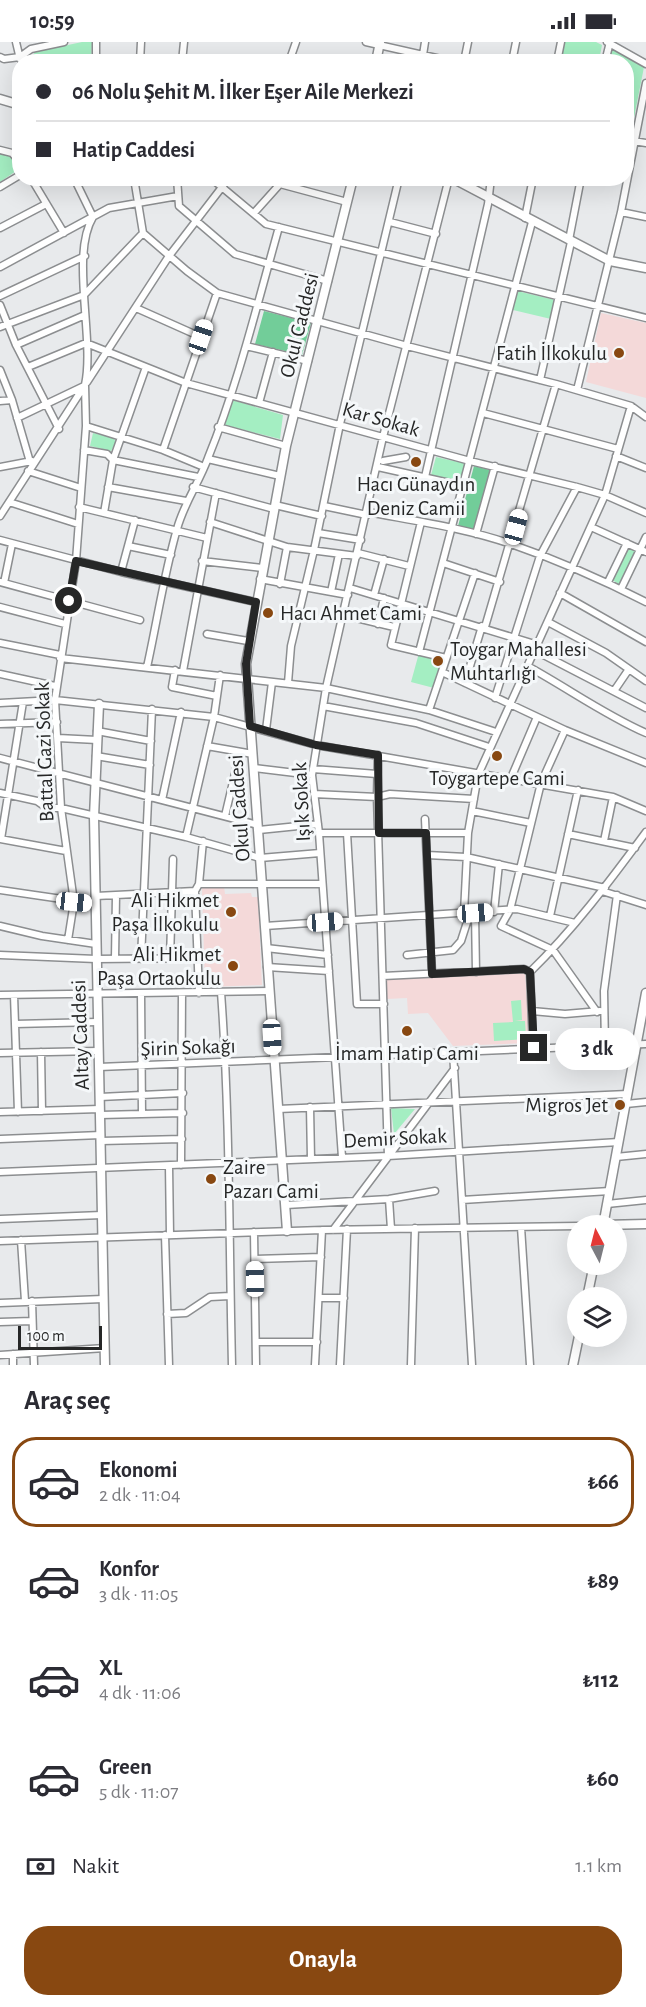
<!DOCTYPE html>
<html lang="tr">
<head>
<meta charset="utf-8">
<style>
  body { margin:0; font-family:"Alegreya Sans",sans-serif; background:#f7f7f7; color:#2b2b33; height:100vh; display:flex; flex-direction:column; font-size:22px; white-space:nowrap }
  * { box-sizing:border-box; margin:0 }
  p { font-size:20px; color:#7c7c81 }
  .icon { flex:none; width:33px; height:33px; fill:none; stroke:currentColor; stroke-width:2; stroke-linecap:round; stroke-linejoin:round }
  .map { position:relative; height:1323px; overflow:hidden }
  .side { display:flex; flex-direction:column; background:#fff; flex:1 }
  .side>* { flex:none }
  .top-card { position:absolute; left:12px; top:12px; width:622px; height:132px; border-radius:24px; box-shadow:0 6px 24px #0002; display:grid; align-content:center; height:132px; padding:0 24px; background:#fff }
  .needle { width:39px; rotate:353deg }
  .controls { position:absolute; left:567px; top:1173px; display:grid; gap:12px }
  .controls a { display:grid; place-items:center; width:60px; height:60px; border-radius:50%; background:#fff; box-shadow:0 6px 24px #0002; font-size:30px }
  .scale { position:absolute; left:18px; bottom:15px; width:84px; box-sizing:border-box; padding-left:6px; border:3px solid #262727; border-top:0; font-size:16px; line-height:21px; white-space:nowrap; color:#262727; -webkit-text-stroke:4px #f5f8fa; paint-order:stroke }
  .end { position:absolute; width:27px; height:27px; margin:-14px; border:8px solid #262727; background:#fff; box-shadow:0 0 0 3px #fff }
  .from { border-radius:50% }
  .bubble { position:absolute; height:42px; border-radius:21px; background:#fff; box-shadow:0 6px 24px #0002; font-size:20px; font-weight:700; line-height:42px; text-align:center }
  .car { position:absolute; width:18px; height:36px; margin:-18px -9px; border-radius:8px; box-shadow:0 0 4px 2px #0007; background:linear-gradient(#fff 24%,#345 0 40%,#fff 0 76%,#345 0 86%,#fff 0) }
  .top-card b { display:flex; align-items:center; gap:21px; height:57px; font-size:22px }
  .top-card b+b { border-top:2px solid #e1e1e2 }
  .top-card i { width:15px; height:15px; background:#2b2b33 }
  ul { padding:0; list-style:none }
  li { display:flex; align-items:center; gap:18px; height:90px; margin:0 12px 9px; padding:0 12px; border:3px solid transparent; border-radius:24px }
  li div { flex:1 }
  li b { display:block; font-size:22px }
  li em { font-style:normal; font-weight:700 }
  li.on { border-color:#884811 }
  li>.icon { width:54px; height:54px; stroke-width:1.5 }
  h2 { padding:0 24px; font-size:27px; line-height:72px }
  .pay { display:flex; align-items:center; gap:15px; height:66px; padding:0 24px; font-size:22px }
  .pay p { margin-inline-start:auto }
  .button { display:flex; gap:12px; margin-top:auto; padding:12px 24px }
  .button a { flex:1; height:69px; border-radius:24px; background:#884811; color:#fff; font-size:24px; font-weight:700; line-height:69px; text-align:center }
  .status { display:flex; justify-content:space-between; align-items:center; height:42px; padding:0 30px; background:#fff; direction:ltr }
  .status svg { height:16px; fill:currentColor }
  .map>svg:first-child { display:block }
  .education { fill:#f4d9d9 }
  .green { fill:#a4eec2 }
  .forest { fill:#72cd99 }
  .lines { fill:none; stroke-linecap:round; stroke-linejoin:round }
  .street-casing { stroke:#8c8e90; stroke-width:9 }
  .secondary-casing { stroke:#8c8e90; stroke-width:11 }
  .street { stroke:#fff; stroke-width:6 }
  .secondary { stroke:#fff; stroke-width:8 }
  .route { stroke:#262727; stroke-width:8 }
  .poi-dot { fill:#884811; stroke:#f5f8fa; stroke-width:2 }
  .labels { text-anchor:middle; stroke-width:6; stroke-linejoin:round; paint-order:stroke }
  .street-label { font-size:21px; fill:#262727; stroke:#f5f8fa }
  .poi-label { font-size:21px; fill:#262727; stroke:#f5f8fa; text-anchor:end }
</style>
</head>
<body>
<div class="status"><b>10:59</b><svg viewBox="0 0 49 12"><path d="M0 12V9h3v3zM5 12V6h3v6zM10 12V3h3v9zM15 12V0h3v12zM26 1h20v11H26zM47 4h2v5h-2z"/></svg></div>
<div class="map">
<svg width="646" height="1323" viewBox="0 0 646 1323">
  <rect width="100%" height="100%" fill="#e8eaec"/>
  <path class="education" d="M601,271L646,281V356L586,340Z
    M224,845L225,852L251,851L252,855H258L262,943L205,945L202,846Z
    M525,930L530,1001L453,1004L428,971L408,972L407,956L387,957L386,937Z"/>
  <path class="green" d="M82,0H92L91,18L33,13L35,10Z
    M565,0H596L602,3L599,19H583L562,14Z
    M611,7L644,25L632,86L627,81V20H608Z
    M0,111L13,115L19,127L0,140Z
    M517,249L555,258L551,277L513,268Z
    M232,358L283,373L280,397L225,383Z
    M93,391L113,396L116,400L111,409L90,404Z
    M436,415L467,422L462,440L431,433Z
    M627,505L635,509L619,542L612,538Z
    M419,611L442,617L434,646L411,640Z
    M521,958L522,978L515,979H525L526,997L494,999L493,981L513,980L511,959Z
    M391,1066L415,1067L394,1092Z"/>
  <path class="forest" d="M264,269L311,281L302,313L255,302Z
    M474,424L490,428L474,489L458,484Z"/>
  <g class="lines">
    <defs>
      <path id="street" d="M16,0L20,17
        M366,0L454,20
        M607,0L646,22
        M423,13L425,0
        M0,15L4,17L20,15L31,7L64,0
        M20,15L41,20
        M96,20V0
        M140,20L141,0
        M182,20L184,0
        M289,20L296,0
        M464,20L468,0
        M512,20L516,0
        M557,20L561,0
        M605,20L610,0
        M627,98L646,101
        M0,108L12,111L20,120
        M31,136L64,191
        M134,136L143,191L187,229L217,251L407,304L556,342L631,364L646,375
        M177,136L179,164L235,212L328,239
        M211,136L266,182L646,276
        M281,136L280,142L347,160
        M0,145L20,133
        M621,170L646,175
        M254,171L280,142
        M525,176L533,136
        M390,180L436,192
        M0,186L46,162
        M569,198L581,136
        M0,225L109,166L178,154
        M0,254L85,214
        M0,263L16,303L59,387
        M136,266L201,295
        M0,285L84,253L143,191
        M16,303L85,273
        M246,304L308,319
        M28,325L86,301L186,341L470,419L577,445L605,453L646,471
        M0,328L12,358L30,420
        M540,338L571,200
        M87,340L169,214L229,136
        M577,348L621,170L646,41
        M0,359L12,358
        M259,361L273,310
        M483,371L618,407
        M17,376L84,344
        M86,384L163,408L204,425
        M218,385L286,404
        M84,408L107,412L113,418L198,435
        M163,408L217,251
        M616,414L646,426
        M208,417L280,434
        M383,419L406,415
        M0,425L32,419
        M378,425L463,444
        M28,429L81,446
        M425,435L488,162L491,136
        M108,445L186,459
        M193,445L274,467
        M9,460L78,482
        M275,463L322,474
        M324,464L367,473
        M79,465L207,496
        M368,470C415,479 465,486 511,502C557,518 603,538 646,560
        M104,471L113,418L146,325
        M0,474L85,343C95,297 70,213 93,175L74,136
        M210,480L287,505L357,514
        M421,480L391,603L446,616
        M591,485L646,510
        M318,491L361,498
        M476,492L495,424
        M0,498L121,530L256,560
        M128,504L171,513
        M358,511L409,524
        M202,519L262,526
        M443,521L500,540
        M121,530L135,478
        M260,537L348,553
        M0,540L140,578
        M608,540L627,501
        M4,541L12,502
        M280,542L287,505
        M350,546L538,603
        M621,547L646,495
        M331,550L339,512
        M560,551L646,600
        M374,553L384,517
        M0,565L65,582
        M344,573L394,585
        M548,580L606,611L646,639
        M378,582L384,556
        M485,585L556,342
        M207,592L248,599
        M0,601L60,613
        M536,609L646,666
        M419,610L532,180
        M60,616L326,646L429,668L496,690
        M147,625C157,580 164,532 177,487C184,461 199,441 208,416C238,342 257,263 279,185
        M529,625C569,647 605,673 646,691
        M175,628L172,645L217,654
        M183,629L216,451
        M442,630L565,688L646,721
        M0,632L55,644
        M288,641L291,604L314,508L340,382L399,136
        M465,641L482,584
        M614,649L629,627
        M495,656L540,514L577,445
        M0,661L55,658L214,675L316,703L613,755L646,769
        M323,664L416,681L489,705
        M429,668L475,531
        M0,682L57,680
        M266,688L272,640
        M565,688L541,741L510,868L501,884L553,908L597,970
        M97,689L151,699
        M58,696L97,698
        M207,704L253,712
        M378,713L377,755L388,1114
        M96,714L150,723
        M0,716L258,783
        M254,726L312,733
        M313,727L377,732
        M511,736L537,675
        M0,751L37,759L47,766H61L186,795L260,816L320,811
        M314,752L377,755L390,752L474,757
        M162,758L181,670
        M472,769L531,781
        M225,774L237,723L236,709
        M425,777L432,932
        M259,788L318,782
        M319,791H468
        M347,791L357,962H384
        M568,792L635,806
        M186,795L214,675L220,633
        M0,797L66,809
        M1,797L23,660
        M604,799L613,755
        M427,813L466,815L605,846
        M199,842L203,799
        M0,848L96,862
        M195,849L199,951
        M602,849L646,863
        M96,854L195,849L199,842H322
        M494,870L499,822
        M464,871L468,791L478,733L605,453L631,364
        M475,871L476,930
        M550,874L578,748
        M0,884L42,894L96,902
        M265,884L517,867L575,881
        M68,898L74,860L61,766L55,658L76,519L86,384L85,343
        M266,906L328,913
        M0,913L96,917L197,916
        M407,913L453,908L461,899L470,871
        M115,917L116,853
        M141,917L152,667
        M170,917L173,817
        M267,925L329,929
        M383,934L524,927L530,930
        M221,950C230,1074 229,1199 232,1323
        M141,951L142,1072
        M0,953L269,949
        M14,953L18,1070
        M532,969L565,972L600,969
        M15,982L97,980
        M605,1004L604,949L617,853
        M533,1006L530,930C573,888 610,839 646,790
        M41,1010L42,1069
        M453,1010L472,1323
        M0,1011L98,1009
        M99,1025L646,1002
        M100,1055L183,1051
        M626,1062L646,1060
        M310,1065L311,1117
        M278,1067L628,1052
        M0,1070L100,1067
        M100,1073L183,1071
        M0,1097L101,1093
        M101,1099L182,1097
        M342,1115L319,791L312,733L326,646L383,395L449,136
        M616,1115L646,1112
        M181,1123L182,951
        M169,1124L170,1193
        M0,1130L388,1114L619,1100
        M389,1157L391,1187
        M462,1158L610,1149
        M607,1162L646,1158
        M286,1163L389,1157L435,1149
        M0,1177L102,1173
        M587,1184L603,1183
        M521,1185L530,1323
        M333,1188L455,1026
        M254,1190L256,1323
        M165,1193L169,1323
        M21,1198L25,1259
        M0,1199L322,1188L578,1184
        M255,1217L321,1215
        M319,1256H344
        M32,1259L34,1323
        M0,1261L103,1257
        M167,1272L186,1271L210,1255L230,1254
        M0,1280L32,1279
        M256,1300H317
        M13,1312V1323
        M0,1313L105,1306
        M315,1323L322,1188
        M340,1323L347,1187
        M411,1323L415,1186"/>
      <path id="secondary" d="M376,20L380,0
        M0,57L20,63
        M452,136L610,219L646,226
        M99,662L94,775L105,1323
        M603,1183L646,1182
        M603,1184L646,951
        M287,1189L246,622L286,404L353,136
        M587,1256L594,1222
        M573,1323L579,1294"/>
    </defs>
    <use href="#street" class="street-casing"/>
    <use href="#secondary" class="secondary-casing"/>
    <use href="#street" class="street"/>
    <use href="#secondary" class="secondary"/>
  </g>
  <g class="lines">
    <path class="route" d="M69,559L76,519L256,560L246,622L250,684L316,703L378,713L379,791H426L432,932L524,927L530,930L534,1006"/>
  </g>
  <g class="poi-dot">
    <circle cx="619" cy="311" r="6"/>
    <circle cx="416" cy="420" r="6"/>
    <circle cx="268" cy="571" r="6"/>
    <circle cx="438" cy="619" r="6"/>
    <circle cx="497" cy="714" r="6"/>
    <circle cx="231" cy="870" r="6"/>
    <circle cx="233" cy="924" r="6"/>
    <circle cx="407" cy="989" r="6"/>
    <circle cx="620" cy="1063" r="6"/>
    <circle cx="211" cy="1137" r="6"/>
  </g>
  <g class="labels">
    <g class="street-label">
      <text transform="translate(299 283) rotate(-76)" y="7">Okul Caddesi</text>
      <text transform="translate(381 377) rotate(16)" y="7">Kar Sokak</text>
      <text transform="translate(44 710) rotate(-92)" y="7">Battal Gazi Sokak</text>
      <text transform="translate(301 760) rotate(-93)" y="7">Işık Sokak</text>
      <text transform="translate(239 766) rotate(-94)" y="7">Okul Caddesi</text>
      <text transform="translate(80 993) rotate(-92)" y="7">Altay Caddesi</text>
      <text transform="translate(188 1005) rotate(-2)" y="7">Şirin Sokağı</text>
      <text transform="translate(395 1096) rotate(-3)" y="7">Demir Sokak</text>
    </g>
    <g class="poi-label">
      <text x="607" y="318">Fatih İlkokulu</text>
      <text x="416" y="449" text-anchor="middle">Hacı Günaydın<tspan x="416" dy="24">Deniz Camii</tspan></text>
      <text x="280" y="578" text-anchor="start">Hacı Ahmet Cami</text>
      <text x="450" y="614" text-anchor="start">Toygar Mahallesi<tspan x="450" dy="24">Muhtarlığı</tspan></text>
      <text x="497" y="743" text-anchor="middle">Toygartepe Cami</text>
      <text x="219" y="865">Ali Hikmet<tspan x="219" dy="24">Paşa İlkokulu</tspan></text>
      <text x="221" y="919">Ali Hikmet<tspan x="221" dy="24">Paşa Ortaokulu</tspan></text>
      <text x="407" y="1018" text-anchor="middle">İmam Hatip Cami</text>
      <text x="608" y="1070">Migros Jet</text>
      <text x="223" y="1132" text-anchor="start">Zaire<tspan x="223" dy="24">Pazarı Cami</tspan></text>
    </g>
  </g>
</svg>
<div class="controls">
<a><svg class="needle" viewBox="-14 -14 28 28"><path d="M0-13l5 13h-10z" fill="#e53935"/><path d="M0 13l5-13h-10z" fill="#7c7c81"/></svg></a>
<a><svg class="icon" aria-label="layers" viewBox="0 0 24 24"><path d="M12 4l9 5-9 5-9-5zM3 14l9 5 9-5"/></svg></a>
</div>
<div class="scale">100 m</div>
<i class="end from" style="left:69px;top:559px"></i>
<i class="end" style="left:534px;top:1006px"></i>
<div class="bubble" style="left:555px;top:986px;width:84px">3 dk</div>
<i class="car" style="left:201px;top:295px;rotate:19deg"></i>
<i class="car" style="left:516px;top:485px;rotate:15deg"></i>
<i class="car" style="left:74px;top:860px;rotate:96deg"></i>
<i class="car" style="left:475px;top:871px;rotate:86deg"></i>
<i class="car" style="left:325px;top:880px;rotate:86deg"></i>
<i class="car" style="left:272px;top:995px;rotate:177deg"></i>
<i class="car" style="left:255px;top:1237px;rotate:359deg"></i>
<div class="top-card">
<b><i class="from"></i>06 Nolu Şehit M. İlker Eşer Aile Merkezi</b>
<b><i></i>Hatip Caddesi</b>
</div>
</div>
<section class="side">
<h2>Araç seç</h2>
<ul>
<li class="on"><svg class="icon" aria-label="car" viewBox="0 0 24 24"><path d="M5 17H2v-5l4-1 3-4h7l3 4 3 1v5h-3M9 17h6M6 11h13"/><circle cx="7" cy="17" r="2"/><circle cx="17" cy="17" r="2"/></svg><div><b>Ekonomi</b><p>2 dk · 11:04</p></div><em>₺66</em></li>
<li><svg class="icon" aria-label="car" viewBox="0 0 24 24"><path d="M5 17H2v-5l4-1 3-4h7l3 4 3 1v5h-3M9 17h6M6 11h13"/><circle cx="7" cy="17" r="2"/><circle cx="17" cy="17" r="2"/></svg><div><b>Konfor</b><p>3 dk · 11:05</p></div><em>₺89</em></li>
<li><svg class="icon" aria-label="car" viewBox="0 0 24 24"><path d="M5 17H2v-5l4-1 3-4h7l3 4 3 1v5h-3M9 17h6M6 11h13"/><circle cx="7" cy="17" r="2"/><circle cx="17" cy="17" r="2"/></svg><div><b>XL</b><p>4 dk · 11:06</p></div><em>₺112</em></li>
<li><svg class="icon" aria-label="car" viewBox="0 0 24 24"><path d="M5 17H2v-5l4-1 3-4h7l3 4 3 1v5h-3M9 17h6M6 11h13"/><circle cx="7" cy="17" r="2"/><circle cx="17" cy="17" r="2"/></svg><div><b>Green</b><p>5 dk · 11:07</p></div><em>₺60</em></li>
</ul>
<div class="pay"><svg class="icon" aria-label="cash" viewBox="0 0 24 24"><path d="M3 7h18v10H3z"/><circle cx="12" cy="12" r="2"/></svg>Nakit<p>1.1 km</p></div>
<div class="button"><a>Onayla</a></div>
</section>
</body>
</html>
